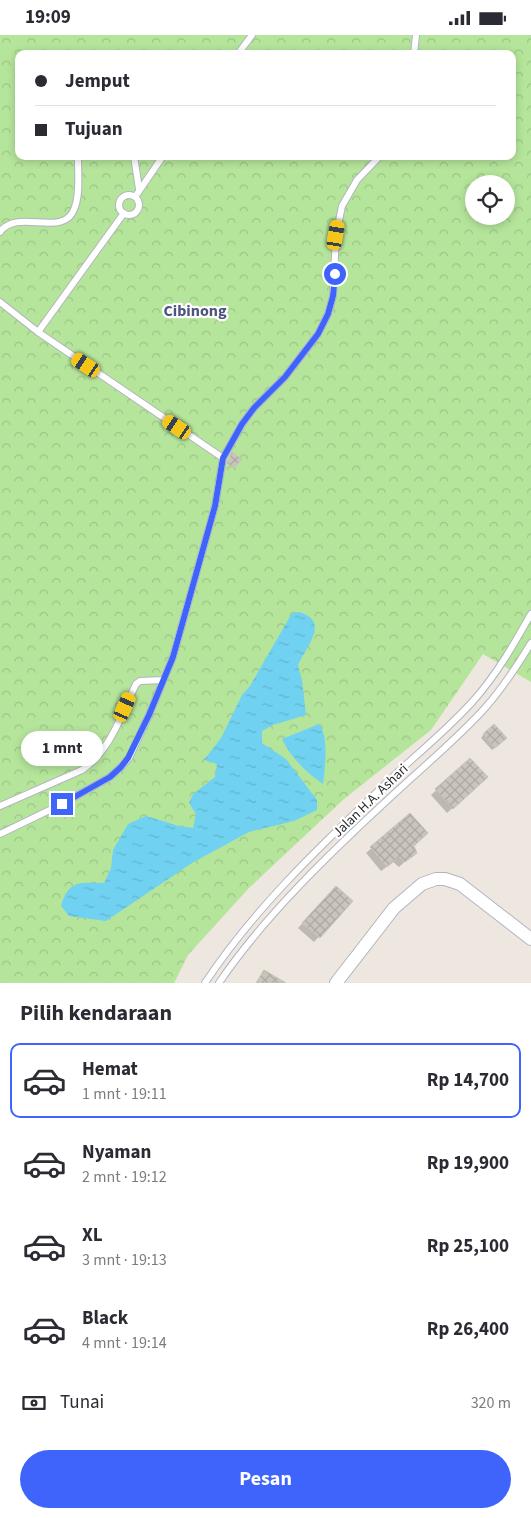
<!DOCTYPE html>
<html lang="id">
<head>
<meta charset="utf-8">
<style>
  body { margin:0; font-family:"Source Sans 3",sans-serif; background:#f7f7f7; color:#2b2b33; height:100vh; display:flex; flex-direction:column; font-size:19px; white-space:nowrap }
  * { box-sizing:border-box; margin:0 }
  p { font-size:16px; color:#7c7c81 }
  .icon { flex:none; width:28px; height:28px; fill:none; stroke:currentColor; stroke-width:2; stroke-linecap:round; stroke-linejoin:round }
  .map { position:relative; height:948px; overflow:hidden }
  .drawer { display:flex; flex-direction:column; background:#fff; flex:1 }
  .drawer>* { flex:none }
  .hud { position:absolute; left:15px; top:15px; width:501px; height:110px; border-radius:10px; box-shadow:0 2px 8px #0003; display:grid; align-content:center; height:110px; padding:0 20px; background:#fff }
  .fabs { position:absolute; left:465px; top:140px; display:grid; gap:10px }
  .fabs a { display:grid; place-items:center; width:50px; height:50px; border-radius:50%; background:#fff; box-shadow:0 2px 8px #0003; font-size:25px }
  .end { position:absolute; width:22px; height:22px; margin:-11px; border:6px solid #3e64fc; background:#fff; box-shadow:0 0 0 2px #fff }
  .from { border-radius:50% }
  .bubble { position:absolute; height:35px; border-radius:18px; background:#fff; box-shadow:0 2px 8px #0003; font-size:16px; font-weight:700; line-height:35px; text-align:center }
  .car { position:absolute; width:15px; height:30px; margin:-15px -8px; border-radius:6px; box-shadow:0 0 4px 1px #0007; background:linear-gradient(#f5c518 24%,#345 0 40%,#f5c518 0 76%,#345 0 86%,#f5c518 0) }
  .hud b { display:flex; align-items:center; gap:18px; height:48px; font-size:19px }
  .hud b+b { border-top:1px solid #e1e1e2 }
  .hud i { width:12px; height:12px; background:#2b2b33 }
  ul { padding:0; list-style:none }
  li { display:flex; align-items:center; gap:15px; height:75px; margin:0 10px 8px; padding:0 10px; border:2px solid transparent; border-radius:10px }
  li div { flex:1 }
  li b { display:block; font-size:19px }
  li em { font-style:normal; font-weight:700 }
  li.current { border-color:#3e64fc }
  li>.icon { width:45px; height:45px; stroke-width:1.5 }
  h2 { padding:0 20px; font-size:22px; line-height:60px }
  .pay { display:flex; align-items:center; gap:12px; height:55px; padding:0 20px; font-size:19px }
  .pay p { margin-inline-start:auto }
  .primary-button { display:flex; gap:10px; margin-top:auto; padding:10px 20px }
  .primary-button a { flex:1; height:58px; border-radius:30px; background:#3e64fc; color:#fff; font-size:20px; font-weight:700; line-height:58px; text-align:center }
  .status { display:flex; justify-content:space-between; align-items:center; height:35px; padding:0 25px; background:#fff; direction:ltr }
  .status svg { height:14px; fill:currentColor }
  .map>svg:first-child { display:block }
  .forest { fill:url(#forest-crowns); fill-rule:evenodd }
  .water { fill:url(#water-ripples) }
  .shadow { fill:#0003 }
  .building { fill:url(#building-cross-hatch); stroke:#cac3b8 }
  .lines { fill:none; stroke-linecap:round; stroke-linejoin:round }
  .lane-casing { stroke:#b2b5c0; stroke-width:8 }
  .street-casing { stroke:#b2b5c0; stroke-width:14 }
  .lane { stroke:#fff; stroke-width:6 }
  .street { stroke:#fff; stroke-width:12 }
  .route { stroke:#3e64fc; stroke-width:6 }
  .labels { text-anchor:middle; stroke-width:4.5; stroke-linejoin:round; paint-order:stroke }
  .street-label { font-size:14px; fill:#2c2c2c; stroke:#fff }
  .quarter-label { font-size:16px; font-weight:bold; fill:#4b557e; stroke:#fff }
</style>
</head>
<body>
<div class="status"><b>19:09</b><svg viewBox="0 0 49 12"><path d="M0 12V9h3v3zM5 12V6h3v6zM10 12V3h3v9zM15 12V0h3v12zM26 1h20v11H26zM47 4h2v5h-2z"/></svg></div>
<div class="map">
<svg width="531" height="948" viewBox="0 0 531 948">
  <defs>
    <pattern id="forest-crowns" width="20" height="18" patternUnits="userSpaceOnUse" patternTransform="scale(1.25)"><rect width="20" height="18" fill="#b5e59b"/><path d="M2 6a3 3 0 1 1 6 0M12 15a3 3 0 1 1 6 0" fill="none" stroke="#9cc586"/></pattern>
    <pattern id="water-ripples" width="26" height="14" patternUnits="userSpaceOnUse" patternTransform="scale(1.25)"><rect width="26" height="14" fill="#71d1f0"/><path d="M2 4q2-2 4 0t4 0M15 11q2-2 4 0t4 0" fill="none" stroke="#62b4ce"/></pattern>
    <pattern id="building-cross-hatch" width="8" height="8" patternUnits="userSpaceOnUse" patternTransform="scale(1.25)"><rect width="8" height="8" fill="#c9c5bd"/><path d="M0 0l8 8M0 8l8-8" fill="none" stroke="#ada9a3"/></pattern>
  </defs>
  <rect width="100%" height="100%" fill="#eee7df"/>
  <path class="forest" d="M0,0H531V647L483,619L431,695L344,764L249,853L188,920L174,948H0ZM19,19H512V121H19ZM474,149H506V181H474Z"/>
  <path class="water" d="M299,577C331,586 306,612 298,630L302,645L306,680L273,690L262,696V708L286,724L317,765V775L294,786L249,797L192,828L106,886L69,881L61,871C69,844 80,848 104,848L111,833L113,815L128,789L146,781L179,791L193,793L196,779L189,768L193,759L215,742L217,729L204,725L221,703L242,660L250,651L292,578Z
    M319,689C329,700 325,734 323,749C307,738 290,722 282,704Z"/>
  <path class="shadow" d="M484,699L502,707L492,715L481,703Z
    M470,725L481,747L447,778L431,760Z
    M410,780V822L399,832L393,827L381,836L366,818Z
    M331,857L352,866L314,907L298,893Z"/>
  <path class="building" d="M232,417L242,424L234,433L227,428Z
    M494,689L507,703L495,713L483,699Z
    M470,723L488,742L453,774L435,754Z
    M410,778L428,798L414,811L417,818L405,827L399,822L387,832L370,812Z
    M336,851L353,866L320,903L302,888Z
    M264,935L286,948H256Z"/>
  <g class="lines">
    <defs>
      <path id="lane" d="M238,19L252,0
        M414,19L416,0
        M134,121L139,154
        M119 170a10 10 0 1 1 20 0a10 10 0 1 1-20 0Z
        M135,162L163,121
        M124,178L38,297L223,423
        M0,197C18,172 65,205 75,172C80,158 78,140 78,125L76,121
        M0,267L38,297
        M0,771L82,735C111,715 121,680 136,649L140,646L163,645
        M0,799L62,769L110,742L121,732L129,723L149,680L173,622L215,471L223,423L242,389L254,373L285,342L318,299L328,279L333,261L336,200L342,171L357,145L380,121
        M205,948C257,869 329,803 397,738C423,714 451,691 474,665C497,639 514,609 531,579
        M219,948C265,880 333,815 394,759C424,731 457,704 485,673C503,653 517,631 531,608"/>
      <path id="street" d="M336,948L394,873L422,849L436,844H445L460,849L531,904"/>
    </defs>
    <use href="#lane" class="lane-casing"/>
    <use href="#street" class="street-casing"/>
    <use href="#lane" class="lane"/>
    <use href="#street" class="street"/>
  </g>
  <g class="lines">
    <path class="route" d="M62,769L110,742L121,732L128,723L149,680L173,622L215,471L223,423L242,389L254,373L285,342L318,299L328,279L333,261L335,239"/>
  </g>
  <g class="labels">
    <g class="street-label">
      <text transform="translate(370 765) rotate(-44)" y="5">Jalan H.A. Ashari</text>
    </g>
    <g class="quarter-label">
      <text x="195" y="281">Cibinong</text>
    </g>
  </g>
</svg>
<div class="fabs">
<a><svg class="icon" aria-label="locate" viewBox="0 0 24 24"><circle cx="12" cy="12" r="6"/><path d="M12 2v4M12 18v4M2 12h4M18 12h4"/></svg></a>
</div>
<i class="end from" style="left:335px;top:239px"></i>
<i class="end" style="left:62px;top:769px"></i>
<div class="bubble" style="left:21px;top:696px;width:82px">1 mnt</div>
<i class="car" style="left:336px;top:200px;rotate:10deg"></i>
<i class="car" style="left:86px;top:330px;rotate:304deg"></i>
<i class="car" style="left:177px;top:392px;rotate:304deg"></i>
<i class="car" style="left:125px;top:672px;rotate:24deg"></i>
<div class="hud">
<b><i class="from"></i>Jemput</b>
<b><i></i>Tujuan</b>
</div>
</div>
<section class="drawer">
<h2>Pilih kendaraan</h2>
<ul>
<li class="current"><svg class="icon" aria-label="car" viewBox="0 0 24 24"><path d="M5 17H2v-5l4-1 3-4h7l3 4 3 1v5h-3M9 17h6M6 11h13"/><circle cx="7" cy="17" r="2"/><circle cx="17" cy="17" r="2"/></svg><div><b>Hemat</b><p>1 mnt · 19:11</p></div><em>Rp 14,700</em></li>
<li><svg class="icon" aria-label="car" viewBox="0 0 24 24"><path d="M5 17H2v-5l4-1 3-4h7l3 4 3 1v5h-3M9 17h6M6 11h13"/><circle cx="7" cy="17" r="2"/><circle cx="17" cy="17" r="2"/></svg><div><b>Nyaman</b><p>2 mnt · 19:12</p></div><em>Rp 19,900</em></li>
<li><svg class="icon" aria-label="car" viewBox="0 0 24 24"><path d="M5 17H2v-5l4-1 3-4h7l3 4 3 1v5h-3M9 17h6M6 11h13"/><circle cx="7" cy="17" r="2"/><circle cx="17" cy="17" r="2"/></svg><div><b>XL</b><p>3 mnt · 19:13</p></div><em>Rp 25,100</em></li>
<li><svg class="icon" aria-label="car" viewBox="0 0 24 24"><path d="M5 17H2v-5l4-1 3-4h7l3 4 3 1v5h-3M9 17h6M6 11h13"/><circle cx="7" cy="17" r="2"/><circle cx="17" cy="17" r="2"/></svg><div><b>Black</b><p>4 mnt · 19:14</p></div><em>Rp 26,400</em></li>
</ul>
<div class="pay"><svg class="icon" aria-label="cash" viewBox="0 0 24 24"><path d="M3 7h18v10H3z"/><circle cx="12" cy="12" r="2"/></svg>Tunai<p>320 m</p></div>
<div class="primary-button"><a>Pesan</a></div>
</section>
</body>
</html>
